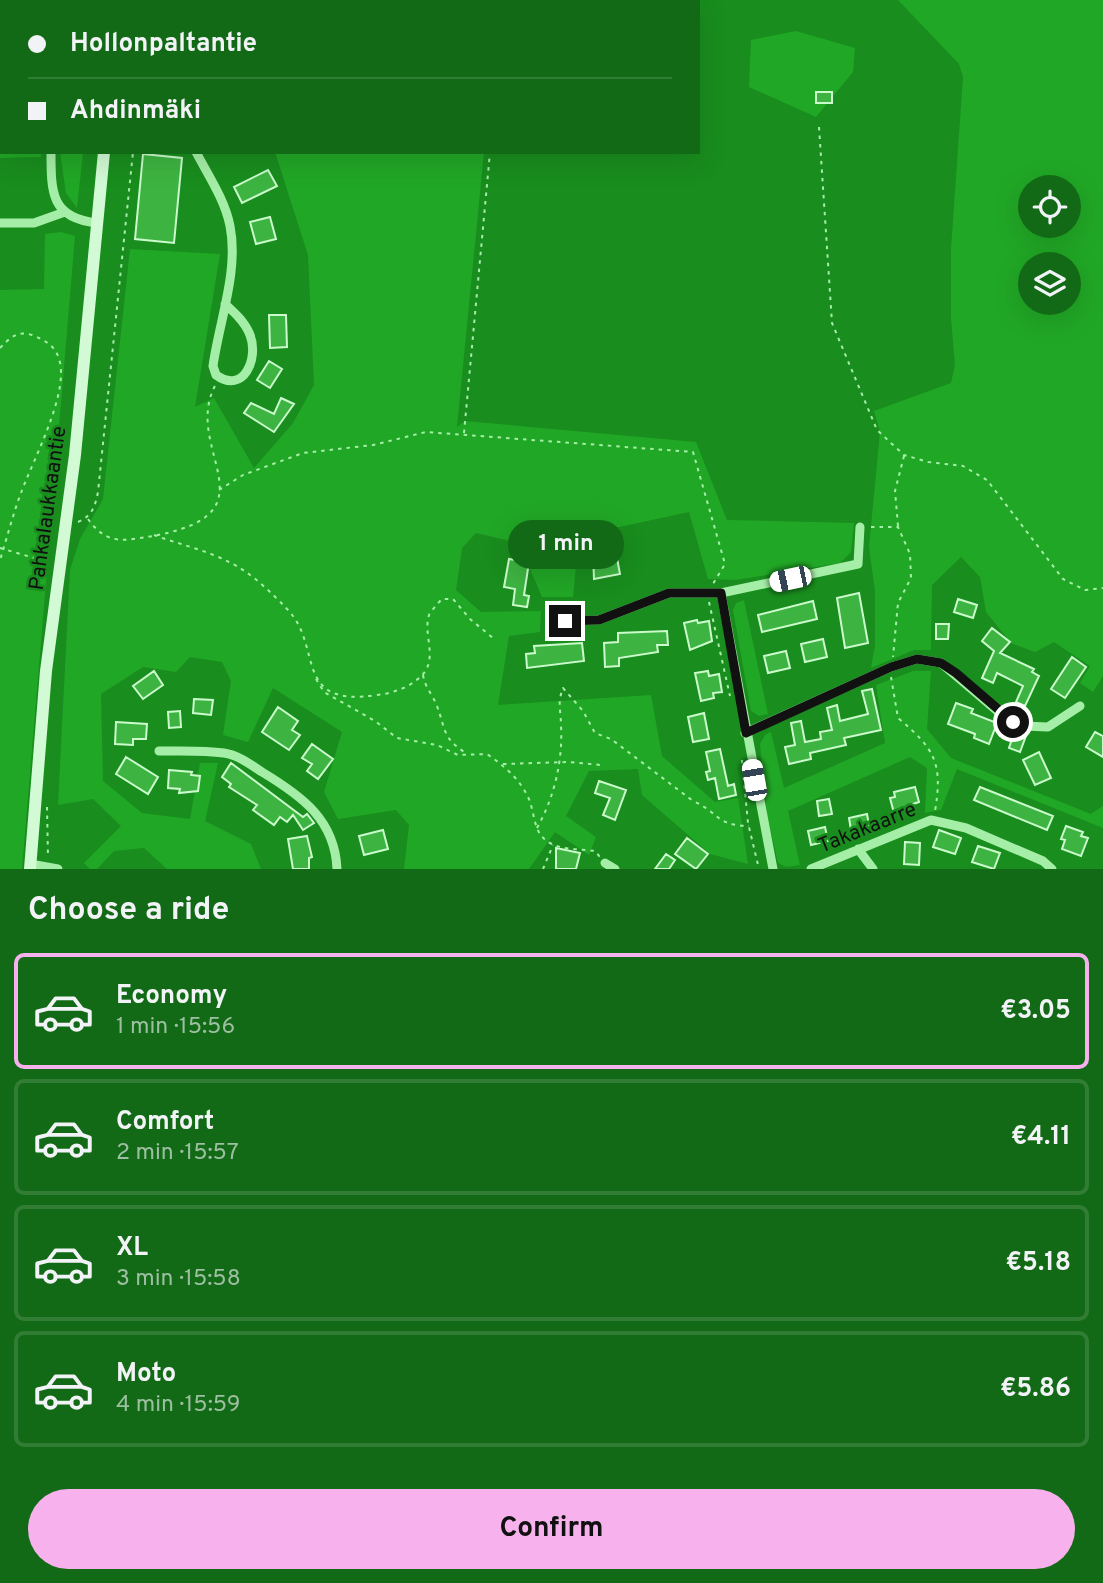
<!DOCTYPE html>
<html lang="en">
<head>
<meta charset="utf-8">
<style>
  body { margin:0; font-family:Overpass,sans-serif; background:#1c6f1f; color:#f1f3f6; height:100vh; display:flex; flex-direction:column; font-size:26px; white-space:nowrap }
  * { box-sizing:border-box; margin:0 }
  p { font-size:23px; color:#9dbfa1 }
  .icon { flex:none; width:38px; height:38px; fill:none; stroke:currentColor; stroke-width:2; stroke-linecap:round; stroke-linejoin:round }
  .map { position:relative; height:869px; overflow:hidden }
  .sheet { display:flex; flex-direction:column; background:#136a16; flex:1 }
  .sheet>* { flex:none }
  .hud { position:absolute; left:0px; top:0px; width:700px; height:154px; box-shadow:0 7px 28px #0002; display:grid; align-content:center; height:154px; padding:0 28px; background:#136a16 }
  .tools { position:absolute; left:1018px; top:175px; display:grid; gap:14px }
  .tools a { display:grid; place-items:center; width:63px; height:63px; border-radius:50%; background:#136a16; box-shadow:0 7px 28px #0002; font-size:35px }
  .end { position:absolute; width:32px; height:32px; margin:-16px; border:9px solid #111; background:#fff; box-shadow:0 0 0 4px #fff }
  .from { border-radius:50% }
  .bubble { position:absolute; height:49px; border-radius:24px; background:#136a16; box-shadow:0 7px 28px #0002; font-size:23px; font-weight:700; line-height:49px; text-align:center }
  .car { position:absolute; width:21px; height:42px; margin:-21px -10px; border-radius:9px; box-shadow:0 0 5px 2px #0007; background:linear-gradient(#fff 24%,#345 0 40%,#fff 0 76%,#345 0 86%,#fff 0) }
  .hud b { display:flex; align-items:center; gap:24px; height:66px; font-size:26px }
  .hud b+b { border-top:2px solid #327d35 }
  .hud i { width:18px; height:18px; background:#f1f3f6 }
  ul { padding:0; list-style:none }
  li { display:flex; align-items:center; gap:21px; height:116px; margin:0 14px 10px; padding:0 14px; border:4px solid #327d35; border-radius:10px }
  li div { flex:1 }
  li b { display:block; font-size:26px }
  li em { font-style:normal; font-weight:700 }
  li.selected { border-color:#f7b2ed }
  li>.icon { width:63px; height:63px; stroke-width:1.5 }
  h2 { padding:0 28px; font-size:32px; line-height:84px }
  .action { display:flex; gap:14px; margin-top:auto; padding:14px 28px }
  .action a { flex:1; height:80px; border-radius:42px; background:#f7b2ed; color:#111; font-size:28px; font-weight:700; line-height:80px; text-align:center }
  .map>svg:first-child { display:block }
  .green { fill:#21a726; fill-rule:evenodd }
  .building { fill:#3db441; stroke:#cbfacc; stroke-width:2 }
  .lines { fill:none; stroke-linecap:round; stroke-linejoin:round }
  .path { stroke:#a5eea7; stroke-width:2; stroke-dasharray:3.5 5; stroke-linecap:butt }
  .street { stroke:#a5eea7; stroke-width:9 }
  .secondary { stroke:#d2fad4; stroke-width:12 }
  .route { stroke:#111; stroke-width:9 }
  .labels { text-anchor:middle; stroke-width:5; stroke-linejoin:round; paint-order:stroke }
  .street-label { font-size:21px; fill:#111; stroke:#198d1e }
</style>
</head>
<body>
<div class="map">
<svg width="1103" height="869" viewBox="0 0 1103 869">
  <rect width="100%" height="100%" fill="#198d1e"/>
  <path class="green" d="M898,0H1103V676L1093,692L1080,683L1090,666L1054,642L1035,652L1011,643L986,612L980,577L961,557L932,585L931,650H914L871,668L875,645V591L869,547L880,432L874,411L951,383L955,365L951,318V249L963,77L959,64ZM1031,187H1069V226H1031ZM1031,264H1069V303H1031Z
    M796,31L855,48L853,72L816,117L749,87L751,40Z
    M0,62L2,152H41V157L0,158Z
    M60,152H83L77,208L66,193Z
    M275,152H484L457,427L465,421L696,442L727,520L854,523L851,552L840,563L736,580L708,579L689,512L610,529L577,556L573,597H542L519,543L476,533L462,548L456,590L481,612L541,611L540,632L509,636L498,705L651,695L662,756L715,802L738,798L748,864L710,854L642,795L638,769L589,771L566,816L596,837L589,855L555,832L529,869H404L409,825L396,810L338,819L324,792L342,732L273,688L248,742L223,735L231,681L222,662L190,657L176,672L143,667L101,694L103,781L142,813L190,819L200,763H218L205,821L251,844L261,869H167L144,848L114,851L97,869H90L84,863L121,826L93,799L58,805L70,570L80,539L103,499L130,249L220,254L195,407L214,398L254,468L293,423L314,385L308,255Z
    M61,232L75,236L22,869H0V290L44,289L45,234Z
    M744,600L768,714L759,716L751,711L733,610L736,603Z
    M913,671H931L927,729L951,758L1091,814L1103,806V828L957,769L941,810L925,813L927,768L910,757L788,811L800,865L786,867L778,863L767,814L760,744L765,735L771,732L784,788L885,743L876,685Z"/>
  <path class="building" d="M816,92H832V103H816Z
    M143,154L182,158L174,243L135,239Z
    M268,170L277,186L242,203L234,187Z
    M270,217L276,239L256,244L250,222Z
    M269,315H286L287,347L270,348Z
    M269,361L282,369L270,388L257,380Z
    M281,398L294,404L274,432L244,413L251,403L274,414Z
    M610,548L613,559L617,558L620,574L594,579L593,552Z
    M509,559L529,562L524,595L529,596L527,607L513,605L515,589L504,587Z
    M859,593L868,643L845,648L837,598Z
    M958,599L977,605L973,618L954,612Z
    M813,601L817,619L762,632L758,615Z
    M697,620L698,623L709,621L712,641L690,650L684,623Z
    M936,624H949L948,639H936Z
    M992,628L1010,642L1000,653L1034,669L1032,672L1039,676L1025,706L1016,702L1023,686L997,673L993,683L982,678L994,651L982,641Z
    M667,631L668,645H657L658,652L619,658V666L605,667L604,643L618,642V633Z
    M823,639L827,657L805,662L801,644Z
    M582,643L584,661L527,668L526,654L535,653L534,646Z
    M786,651L790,668L768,673L764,656Z
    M1072,657L1086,667L1065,698L1051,689Z
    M154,671L163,685L143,699L133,686Z
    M708,671L709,676L719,674L722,692L713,693L714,698L701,701L695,673Z
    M872,689L881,730L844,738L846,745L810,753L811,759L789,764L785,747L795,745L791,723L801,721L805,742L821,739L820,732L832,730L827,708L837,705L840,721L868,714L862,691Z
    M194,699L213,700L211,715L193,713Z
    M956,703L973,709L971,713L997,723L989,744L974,738L975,734L948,724Z
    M278,707L298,721L292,730L300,735L289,750L262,732Z
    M180,711L181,727L169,728L168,712Z
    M704,713L709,739L693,742L688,717Z
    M116,722L147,724L146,739H133V745L115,744Z
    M1021,732L1027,733L1020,752L1009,748L1014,733L1018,736Z
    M1095,732L1103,736V757L1086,747Z
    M312,744L333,759L318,779L307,771L312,764L302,758Z
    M720,749L728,786L734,784L736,795L719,799L715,778L708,780L706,772L710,771L706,752Z
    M1039,752L1051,778L1035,785L1023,760Z
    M126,757L158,777L148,794L116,774Z
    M231,763L303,817L307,814L314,823L303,830L293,815L287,822L280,817L274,825L253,810L257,805L229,787L231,784L222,777Z
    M169,770L192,772L191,775L200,776L198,791L179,793L180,789L168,788Z
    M599,781L626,790L615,820L603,815L610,798L595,793Z
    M915,787L919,802L913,804L914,809L894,813L890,798L895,797L894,792Z
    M980,787L1053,816L1047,830L974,800Z
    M829,799L832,814L819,816L817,801Z
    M867,814L869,825L851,830L849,818Z
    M1066,826L1083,832L1081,836L1088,838L1081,856L1062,849L1065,840L1061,839Z
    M825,827L828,841L811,845L808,831Z
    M383,830L388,849L364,855L359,836Z
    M939,830L961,838L955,854L933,847Z
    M307,836L312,857L309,858V869H293L288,839Z
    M687,838L708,854L696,869L675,854Z
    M905,842L920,843L919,865L904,864Z
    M978,846L1000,853L994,869L972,862Z
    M556,848L580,853L576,869H556Z
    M666,854L675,860L669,869H655Z"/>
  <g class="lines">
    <path class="path" d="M819,127L832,323L877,430L904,455L928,462L963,466L987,480L1063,579L1085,590L1103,588
      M0,348C10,338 17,330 32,335C44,340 55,345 59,359C70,392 33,460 21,493C13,514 7,538 0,560
      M464,433L490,152
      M219,490L243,475L303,453L373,445L426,432L693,452L725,564L713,584
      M88,519C100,536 112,542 133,539C290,519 178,452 216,384
      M78,522C92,516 95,507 98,492L133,152
      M898,526L895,491L904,456
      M871,527H898L910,554L911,578L898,603L893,657
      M154,535C178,544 206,550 229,562C249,571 272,593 287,609C324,646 291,708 377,695C395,693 413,686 424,673C437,656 423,634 429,615C432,610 438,603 442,599H453L470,619L493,638
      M0,548L48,562
      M709,602L730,696
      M423,675C425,688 433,695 437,706C446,730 442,738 466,753
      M891,677L898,718C935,749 943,763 935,811
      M316,679L324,692L375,721L397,738L437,745L458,755L487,754C504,766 519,778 528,797C536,814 532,835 552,844C564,850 582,849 595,851L600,857
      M742,760L748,823L759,869
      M503,764L568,762L601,765
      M47,807L48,857
      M537,828C554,798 563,761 561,726C561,711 557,703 563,688L583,711L595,733L611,739L693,801C719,812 714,825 749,826
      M543,869L553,845"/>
    <path class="street" d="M51,0V2
      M259,2V0
      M399,2V0
      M0,55H2
      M51,152C51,193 51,218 97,223
      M196,152C208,175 225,200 230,226C239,271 219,322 213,366L216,375C244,395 259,358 250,335C245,322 235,313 225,304
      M0,223H34L62,213
      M721,593L773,869
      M565,621L599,620L669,593H721L858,564L860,527
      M745,733L891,667L917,659L941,663L1001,714L1024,726L1048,727L1080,706
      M159,751C180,751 203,750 224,753C238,755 250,764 262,772C302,796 335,820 337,869
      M858,849L873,869
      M605,863L615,869
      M30,864L58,869
      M811,869L931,820L966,828L1043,861L1052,869"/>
    <path class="secondary" d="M118,2V0
      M30,869L46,671L75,455L104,152"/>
  </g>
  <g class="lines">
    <path class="route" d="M565,621L599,620L669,593H721L746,733L891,667L917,659L941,663L956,673L1013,722"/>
  </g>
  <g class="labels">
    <g class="street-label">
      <text transform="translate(47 508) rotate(-82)" y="7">Pahkalaukkaantie</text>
      <text transform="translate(867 827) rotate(-22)" y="7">Takakaarre</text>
    </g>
  </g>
</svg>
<div class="tools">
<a><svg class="icon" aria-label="locate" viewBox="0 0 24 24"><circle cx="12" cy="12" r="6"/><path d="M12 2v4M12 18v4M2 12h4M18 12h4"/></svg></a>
<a><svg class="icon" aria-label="layers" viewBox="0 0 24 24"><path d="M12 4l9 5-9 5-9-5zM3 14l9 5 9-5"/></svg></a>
</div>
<i class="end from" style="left:1013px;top:722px"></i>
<i class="end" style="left:565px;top:621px"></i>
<div class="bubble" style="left:508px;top:520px;width:116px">1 min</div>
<i class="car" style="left:790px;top:579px;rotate:258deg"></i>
<i class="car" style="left:754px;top:780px;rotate:350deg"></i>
<div class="hud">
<b><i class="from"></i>Hollonpaltantie</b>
<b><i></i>Ahdinmäki</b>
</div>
</div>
<section class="sheet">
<h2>Choose a ride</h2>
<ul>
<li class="selected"><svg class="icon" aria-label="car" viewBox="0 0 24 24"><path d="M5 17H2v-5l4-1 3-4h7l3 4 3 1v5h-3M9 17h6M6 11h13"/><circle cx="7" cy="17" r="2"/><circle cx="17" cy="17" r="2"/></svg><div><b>Economy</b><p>1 min · 15:56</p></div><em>€3.05</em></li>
<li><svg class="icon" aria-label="car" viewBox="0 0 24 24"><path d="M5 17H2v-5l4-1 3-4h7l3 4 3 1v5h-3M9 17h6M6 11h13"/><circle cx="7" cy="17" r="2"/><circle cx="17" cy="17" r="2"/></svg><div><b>Comfort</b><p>2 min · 15:57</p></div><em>€4.11</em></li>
<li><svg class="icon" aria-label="car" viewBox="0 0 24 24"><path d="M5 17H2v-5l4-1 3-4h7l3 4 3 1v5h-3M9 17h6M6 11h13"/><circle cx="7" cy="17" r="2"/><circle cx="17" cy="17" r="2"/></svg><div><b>XL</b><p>3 min · 15:58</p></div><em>€5.18</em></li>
<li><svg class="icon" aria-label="car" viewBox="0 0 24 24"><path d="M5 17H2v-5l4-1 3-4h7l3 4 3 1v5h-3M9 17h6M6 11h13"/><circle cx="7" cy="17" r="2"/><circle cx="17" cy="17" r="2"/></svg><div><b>Moto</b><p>4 min · 15:59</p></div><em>€5.86</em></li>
</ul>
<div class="action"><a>Confirm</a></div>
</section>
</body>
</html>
